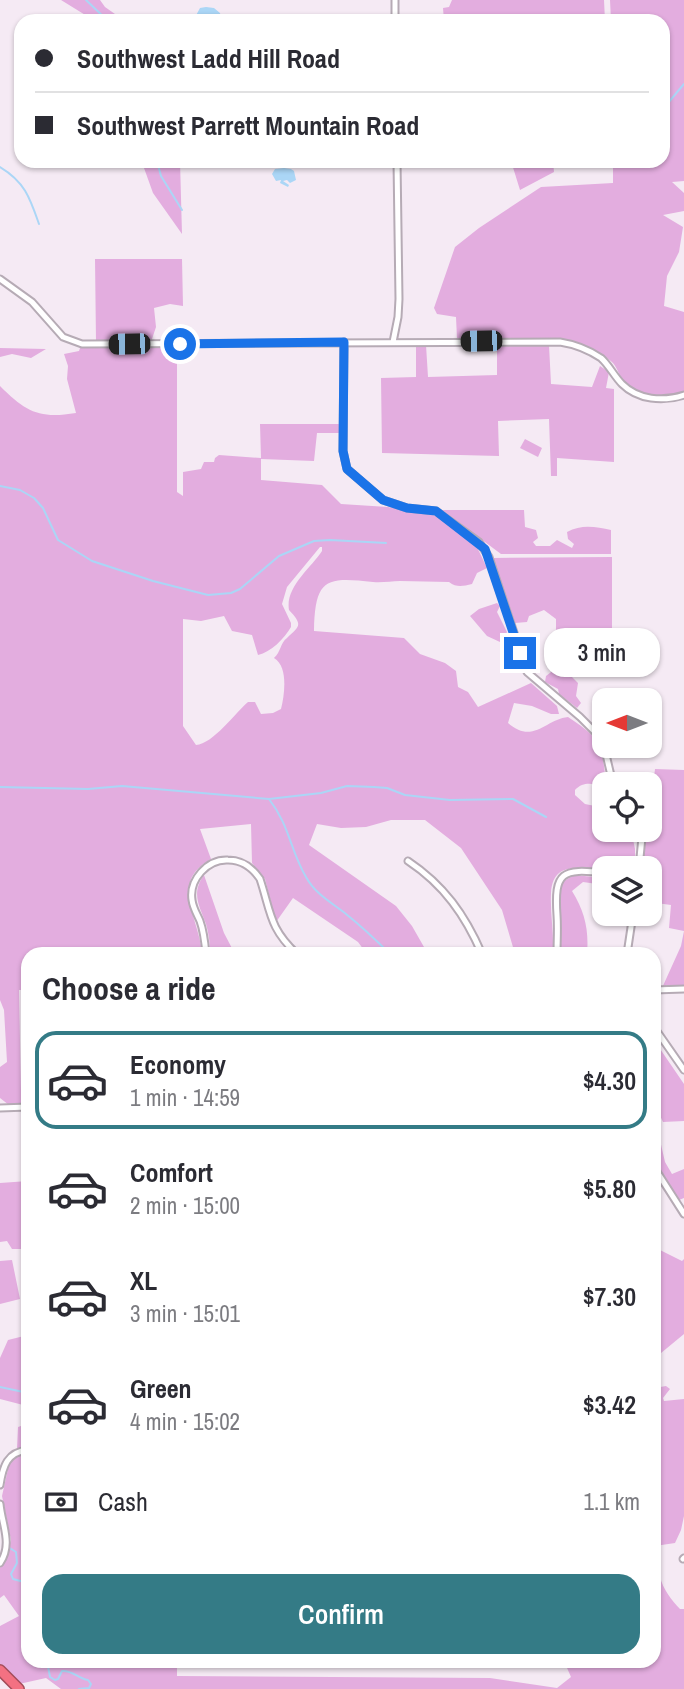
<!DOCTYPE html>
<html lang="en">
<head>
<meta charset="utf-8">
<style>
  body { margin:0; font-family:"Archivo Narrow",sans-serif; background:#f7f7f7; color:#2b2b33; height:100vh; display:flex; flex-direction:column; font-size:26px; white-space:nowrap }
  * { box-sizing:border-box; margin:0 }
  p { font-size:23px; color:#7c7c81 }
  .icon { flex:none; width:38px; height:38px; fill:none; stroke:currentColor; stroke-width:2; stroke-linecap:round; stroke-linejoin:round }
  .map { position:relative; flex:1; overflow:hidden }
  .panel { position:absolute; left:21px; top:947px; width:640px; height:721px; display:flex; flex-direction:column; background:#fff; border-radius:21px; box-shadow:0 2px 5px #0004 }
  .panel>* { flex:none }
  .top-card { position:absolute; left:14px; top:14px; width:656px; height:154px; border-radius:21px; box-shadow:0 2px 5px #0004; display:grid; align-content:center; height:154px; padding:0 21px; background:#fff }
  .needle { width:46px; rotate:270deg }
  .controls { position:absolute; left:592px; top:688px; display:grid; gap:14px }
  .controls a { display:grid; place-items:center; width:70px; height:70px; border-radius:14px; background:#fff; box-shadow:0 2px 5px #0004; font-size:35px }
  .end { position:absolute; width:32px; height:32px; margin:-16px; border:9px solid #1a73e8; background:#fff; box-shadow:0 0 0 4px #fff }
  .from { border-radius:50% }
  .bubble { position:absolute; height:49px; border-radius:21px; background:#fff; box-shadow:0 2px 5px #0004; font-size:23px; font-weight:600; line-height:49px; text-align:center }
  .car { position:absolute; width:21px; height:42px; margin:-21px -10px; border-radius:9px; box-shadow:0 0 5px 2px #0007; background:linear-gradient(#222 24%,#8ab4d8 0 40%,#222 0 76%,#8ab4d8 0 86%,#222 0) }
  .top-card b { display:flex; align-items:center; gap:24px; height:66px; font-size:26px }
  .top-card b+b { border-top:2px solid #e1e1e2 }
  .top-card i { width:18px; height:18px; background:#2b2b33 }
  ul { padding:0; list-style:none }
  li { display:flex; align-items:center; gap:21px; height:98px; margin:0 14px 10px; padding:0 7px; border:4px solid transparent; border-radius:21px }
  li div { flex:1 }
  li b { display:block; font-size:26px }
  li em { font-style:normal; font-weight:600 }
  li.active { border-color:#347b86 }
  li>.icon { width:63px; height:63px; stroke-width:1.5 }
  h2 { padding:0 21px; font-size:32px; line-height:84px }
  .pay { display:flex; align-items:center; gap:18px; height:77px; padding:0 21px; font-size:26px }
  .pay p { margin-inline-start:auto }
  .primary-button { display:flex; gap:14px; margin-top:auto; padding:14px 21px }
  .primary-button a { flex:1; height:80px; border-radius:21px; background:#347b86; color:#fff; font-size:28px; font-weight:600; line-height:80px; text-align:center }
  .map>svg:first-child { display:block }
  .green { fill:#e3addf; fill-rule:evenodd }
  .water { fill:#abd6f6 }
  .lines { fill:none; stroke-linecap:round; stroke-linejoin:round }
  .stream { stroke:#abd6f6; stroke-width:2 }
  .minor-casing { stroke:#b6abb5; stroke-width:9 }
  .highway-casing { stroke:#a34d5a; stroke-width:12 }
  .minor { stroke:#fff; stroke-width:5 }
  .highway { stroke:#f37182; stroke-width:9 }
  .route { stroke:#1a73e8; stroke-width:9 }
</style>
</head>
<body>
<div class="map">
<svg width="684" height="1689" viewBox="0 0 684 1689">
  <rect width="100%" height="100%" fill="#f5eaf4"/>
  <path class="green" d="M61,0H100L105,7L125,21H95Z
    M452,0H604L605,21H444L443,8L449,7Z
    M610,0H684V181L672,182L684,193V211L663,215L683,227L679,252L667,276L664,306L684,312V392C663,399 641,399 624,382C619,376 618,369 613,363C608,358 597,351 591,348C562,334 491,339 457,339L456,317L437,314L434,308L455,247L479,228L541,187L613,183V161H663V21H611Z
    M134,161H180L182,234L153,193L144,168Z
    M511,161H553L554,172L520,190Z
    M95,259H182L183,306L170,304L154,308L156,327L151,342H96Z
    M416,345H426L428,377L497,375V346L549,345L551,384L592,387L600,366L609,372L606,388L614,389V462L557,458V476H551L549,419L498,421L499,456L382,453L381,378L416,377Z
    M177,347V492L183,496V472L201,469L204,462H214L215,458L219,455L261,458L260,424H339V433H317L314,461L261,459V480L322,485L341,504L388,507L438,516L476,545L487,568L477,573L472,584C463,586 457,588 449,582C433,582 417,581 400,581C391,581 382,583 373,582C326,577 315,578 314,631L404,638L420,654L445,663L456,671L458,687L468,692L478,707L531,683L557,706L559,714H551L532,706L514,703L508,723C533,745 546,719 568,717C602,739 602,745 606,784H604V786C592,784 584,781 575,790V795L585,804L595,806L604,792V830H631L635,849V868C624,868 611,869 603,869C583,871 553,858 551,893C550,913 554,933 553,954H515L502,910L461,848L425,820H391L366,827L341,828L317,824L309,845L396,906L412,926L428,954H367L358,942L293,898L276,922L265,879L252,863L251,824L200,829L211,859C168,883 200,918 202,954H28V990H19L21,1090L28,1088V1105H9L0,1098V1067L7,1062L4,1010L0,1000V386C26,412 39,419 76,413L67,379L68,366L64,354L79,351L80,348ZM320,547H322V551C311,568 285,587 289,610C303,625 300,626 287,638C280,643 281,652 274,658C288,666 285,693 281,709L273,713L261,714L255,702H248C235,713 213,744 196,745L183,726V619L201,621L224,616L232,631L252,635L258,655C271,652 284,639 291,627V623L282,604L287,587Z
    M0,348L46,349L31,358L12,354L0,357Z
    M525,439L542,448L538,457L520,448Z
    M442,510H524L525,527L536,530L538,538L533,542L536,546H550L557,540L572,548L574,544L568,539L567,532C582,524 596,527 611,530V554H501Z
    M612,557V665L605,638L556,634V619L544,610L529,616L527,622L515,623L493,558Z
    M497,603L500,606L497,612L507,632L504,639L500,642L487,636L470,616L479,609Z
    M555,669L568,673L578,683L576,696L581,703L577,708L559,694L558,689L545,682L546,676Z
    M655,769L684,770V987L662,988L681,946L684,931L669,928L671,905L649,902V868H642L641,830H649V784H616L612,772L650,774L654,777Z
    M204,875L224,933L235,954H210C210,944 209,934 206,924C199,905 191,893 204,875Z
    M574,875L604,878V885L583,882L572,891C585,912 589,930 587,954H561L559,890L564,881Z
    M654,1040L684,1084V1121L663,1122L655,1105Z
    M654,1114L665,1162L672,1174L684,1169V1198L679,1200C653,1163 655,1158 654,1114Z
    M28,1181V1249H12L7,1241L0,1242V1183Z
    M654,1247L682,1261L684,1259V1334L655,1358Z
    M12,1260L20,1299L0,1304V1261Z
    M28,1335V1448L17,1449L18,1427L24,1425L27,1406L0,1399V1358L8,1340Z
    M666,1386L670,1389L663,1398L664,1401L684,1399V1516L681,1530L675,1543L655,1546V1388Z
    M25,1452L28,1454V1463L22,1461L21,1498L28,1499V1661H177V1676L490,1678L557,1688L571,1677L564,1661H654L655,1577H660C663,1589 672,1601 680,1609H684V1689H61L46,1678L19,1684L0,1664V1626L19,1616L4,1595L0,1598V1568L5,1560L11,1540L2,1496L10,1460Z"/>
  <path class="water" d="M206,7L214,8L220,13L222,21H193L200,8Z
    M284,168L291,169L294,171L296,180L290,183L287,180L283,181L289,185L288,187L280,183L281,180L276,181L272,174L275,169Z"/>
  <g class="lines">
    <path class="stream" d="M86,0L108,21
      M663,109L684,84
      M157,161L161,176L182,210
      M0,167C25,182 30,198 39,224
      M0,486L20,490L34,498L43,508L58,540L92,561L153,581L208,595L231,593L240,589L279,556L314,541L330,540L386,543
      M0,787L88,789L122,786L269,799L321,793L347,786L374,787L387,788L405,795L450,800L513,799L546,817
      M269,799C290,826 290,850 306,877C316,895 331,902 346,914C361,926 376,940 390,954
      M0,1387L28,1393
      M8,1547L16,1552L17,1563L11,1574L13,1579L28,1583
      M47,1661L50,1677L55,1680L58,1679L62,1671C73,1670 78,1679 88,1680L91,1684L89,1688L79,1689"/>
    <defs>
      <path id="minor" d="M395,0V21
        M0,279L32,302L63,337L82,344L560,342C573,344 589,350 601,358C609,365 614,376 622,384C638,400 663,402 684,395
        M344,342L343,451L347,469L383,500L407,508L436,511L479,542L489,557L527,672L580,717L599,736L604,744
        M393,342L398,317L399,299L397,161
        M604,746L613,784
        M408,861C444,885 465,915 482,954
        M639,868L642,837L640,830
        M206,954C205,943 204,932 200,921C197,914 193,908 192,900C189,880 207,859 228,860C242,860 252,867 260,879C271,912 269,928 297,954
        M557,954C557,941 558,928 557,915C554,872 562,868 604,873
        M627,954L633,914
        M654,990L684,989
        M654,1027L684,1070
        M0,1108L28,1107
        M654,1167L684,1214
        M0,1485C3,1466 7,1452 28,1450
        M0,1504C2,1525 13,1544 0,1563
        M683,1559L684,1558"/>
      <path id="highway" d="M0,1670L19,1689"/>
    </defs>
    <use href="#minor" class="minor-casing"/>
    <use href="#highway" class="highway-casing"/>
    <use href="#minor" class="minor"/>
    <use href="#highway" class="highway"/>
  </g>
  <g class="lines">
    <path class="route" d="M180,344L344,342L343,451L347,469L383,500L407,508L436,511L485,549L520,653"/>
  </g>
</svg>
<div class="controls">
<a><svg class="needle" viewBox="-14 -14 28 28"><path d="M0-13l5 13h-10z" fill="#e53935"/><path d="M0 13l5-13h-10z" fill="#7c7c81"/></svg></a>
<a><svg class="icon" aria-label="locate" viewBox="0 0 24 24"><circle cx="12" cy="12" r="6"/><path d="M12 2v4M12 18v4M2 12h4M18 12h4"/></svg></a>
<a><svg class="icon" aria-label="layers" viewBox="0 0 24 24"><path d="M12 4l9 5-9 5-9-5zM3 14l9 5 9-5"/></svg></a>
</div>
<i class="end from" style="left:180px;top:344px"></i>
<i class="end" style="left:520px;top:653px"></i>
<div class="bubble" style="left:544px;top:628px;width:116px">3 min</div>
<i class="car" style="left:481px;top:341px;rotate:269deg"></i>
<i class="car" style="left:129px;top:344px;rotate:269deg"></i>
<div class="top-card">
<b><i class="from"></i>Southwest Ladd Hill Road</b>
<b><i></i>Southwest Parrett Mountain Road</b>
</div>
<section class="panel">
<h2>Choose a ride</h2>
<ul>
<li class="active"><svg class="icon" aria-label="car" viewBox="0 0 24 24"><path d="M5 17H2v-5l4-1 3-4h7l3 4 3 1v5h-3M9 17h6M6 11h13"/><circle cx="7" cy="17" r="2"/><circle cx="17" cy="17" r="2"/></svg><div><b>Economy</b><p>1 min · 14:59</p></div><em>$4.30</em></li>
<li><svg class="icon" aria-label="car" viewBox="0 0 24 24"><path d="M5 17H2v-5l4-1 3-4h7l3 4 3 1v5h-3M9 17h6M6 11h13"/><circle cx="7" cy="17" r="2"/><circle cx="17" cy="17" r="2"/></svg><div><b>Comfort</b><p>2 min · 15:00</p></div><em>$5.80</em></li>
<li><svg class="icon" aria-label="car" viewBox="0 0 24 24"><path d="M5 17H2v-5l4-1 3-4h7l3 4 3 1v5h-3M9 17h6M6 11h13"/><circle cx="7" cy="17" r="2"/><circle cx="17" cy="17" r="2"/></svg><div><b>XL</b><p>3 min · 15:01</p></div><em>$7.30</em></li>
<li><svg class="icon" aria-label="car" viewBox="0 0 24 24"><path d="M5 17H2v-5l4-1 3-4h7l3 4 3 1v5h-3M9 17h6M6 11h13"/><circle cx="7" cy="17" r="2"/><circle cx="17" cy="17" r="2"/></svg><div><b>Green</b><p>4 min · 15:02</p></div><em>$3.42</em></li>
</ul>
<div class="pay"><svg class="icon" aria-label="cash" viewBox="0 0 24 24"><path d="M3 7h18v10H3z"/><circle cx="12" cy="12" r="2"/></svg>Cash<p>1.1 km</p></div>
<div class="primary-button"><a>Confirm</a></div>
</section>
</div>
</body>
</html>
